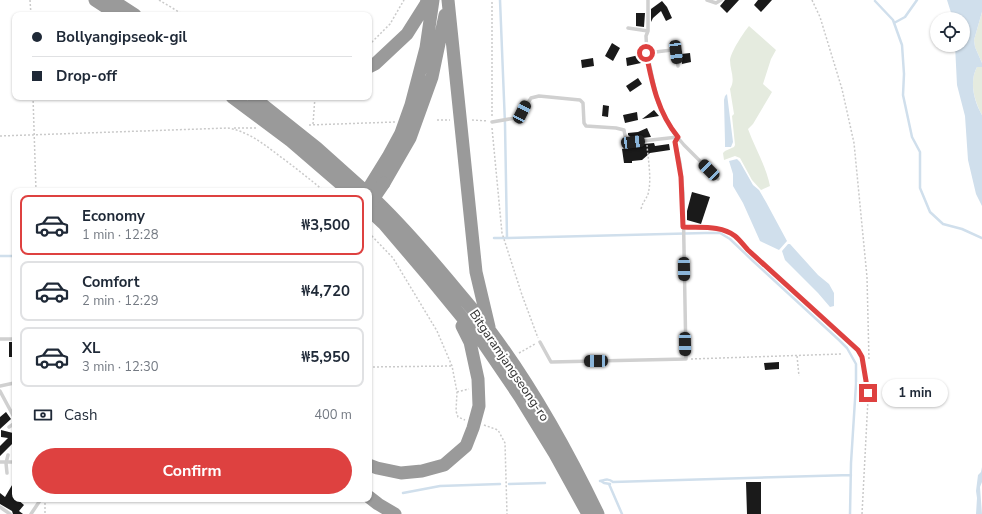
<!DOCTYPE html>
<html lang="en">
<head>
<meta charset="utf-8">
<style>
  body { margin:0; font-family:"Nunito Sans",sans-serif; background:#f6f6f7; color:#1f2937; height:100vh; display:flex; flex-direction:column; font-size:15px; white-space:nowrap }
  * { box-sizing:border-box; margin:0 }
  p { font-size:13px; color:#747a83 }
  .icon { flex:none; width:22px; height:22px; fill:none; stroke:currentColor; stroke-width:2; stroke-linecap:round; stroke-linejoin:round }
  .map { position:relative; flex:1; overflow:hidden }
  .side { position:absolute; left:12px; top:188px; width:360px; height:314px; display:flex; flex-direction:column; background:#fff; border-radius:8px; box-shadow:0 1px 3px #0004 }
  .side>* { flex:none }
  .guide { position:absolute; left:12px; top:12px; width:360px; height:88px; border-radius:8px; box-shadow:0 1px 3px #0004; display:grid; align-content:center; height:88px; padding:0 20px; background:#fff }
  .buttons { position:absolute; left:930px; top:12px; display:grid; gap:8px }
  .buttons a { display:grid; place-items:center; width:40px; height:40px; border-radius:50%; background:#fff; box-shadow:0 1px 3px #0004; font-size:20px }
  .end { position:absolute; width:18px; height:18px; margin:-9px; border:5px solid #de4140; background:#fff; box-shadow:0 0 0 2px #fff }
  .from { border-radius:50% }
  .bubble { position:absolute; height:28px; border-radius:14px; background:#fff; box-shadow:0 1px 3px #0004; font-size:13px; font-weight:700; line-height:28px; text-align:center }
  .car { position:absolute; width:12px; height:24px; margin:-12px -6px; border-radius:5px; box-shadow:0 0 3px 1px #0007; background:linear-gradient(#222 24%,#8ab4d8 0 40%,#222 0 76%,#8ab4d8 0 86%,#222 0) }
  .guide b { display:flex; align-items:center; gap:14px; height:38px; font-size:15px }
  .guide b+b { border-top:1px solid #e0e1e3 }
  .guide i { width:10px; height:10px; background:#1f2937 }
  ul { padding:7px 0 0; list-style:none }
  li { display:flex; align-items:center; gap:12px; height:60px; margin:0 8px 6px; padding:0 12px; border:2px solid #e0e1e3; border-radius:8px }
  li div { flex:1 }
  li b { display:block; font-size:15px }
  li em { font-style:normal; font-weight:700 }
  li.on { border-color:#de4140 }
  li>.icon { width:36px; height:36px; stroke-width:1.5 }
  .pay { display:flex; align-items:center; gap:10px; height:44px; padding:0 20px; font-size:15px }
  .pay p { margin-inline-start:auto }
  .action { display:flex; gap:8px; margin-top:auto; padding:8px 20px }
  .action a { flex:1; height:46px; border-radius:24px; background:#de4140; color:#fff; font-size:16px; font-weight:700; line-height:46px; text-align:center }
  .map>svg:first-child { display:block }
  .green { fill:#e5ebdf }
  .water { fill:#d0dfec }
  .lines { fill:none; stroke-linecap:round; stroke-linejoin:round }
  .stream { stroke:#d0dfec; stroke-width:2.5 }
  .building { fill:#1a1a1a }
  .path { stroke:#cacaca; stroke-width:1.5; stroke-dasharray:2 2; stroke-linecap:butt }
  .lane { stroke:#d0d0d0; stroke-width:3.5 }
  .highway { stroke:#9a9a9a; stroke-width:13 }
  .highway-bridge { stroke:#9a9a9a; stroke-width:13 }
  .route { stroke:#de4140; stroke-width:5 }
  .labels { text-anchor:middle; stroke-width:4; stroke-linejoin:round; paint-order:stroke }
  .street-label { font-size:13px; fill:#333; stroke:#fff }
</style>
</head>
<body>
<div class="map">
<svg width="982" height="514" viewBox="0 0 982 514">
  <rect width="100%" height="100%" fill="#fff"/>
  <path class="green" d="M982,12V63L975,47L974,40Z
    M749,26L776,50L771,59L763,84L772,92L753,124L748,129C755,148 766,166 770,186L761,190L752,180L740,158L735,156L724,160L723,153L725,151L734,147L735,145L732,116L734,114L730,89C736,79 730,71 730,60C731,52 743,33 749,26Z
    M977,67H982V115C974,100 969,82 977,67Z"/>
  <path class="water" d="M947,0H982V12L974,40L975,47L982,63V67H977C969,82 974,101 982,115V206L976,194L968,160L965,116L957,85L955,45H963V19H953Z
    M727,94L733,142L731,147H725V142L724,100L725,96Z
    M737,159L740,162L753,185L759,190L766,202L787,241L779,250L760,241L743,203L733,186V174L729,161Z
    M788,244H790L818,275L829,284L834,293V306L830,307L818,293L785,260L782,251Z
    M982,467V482L980,487L982,514H976L977,498L976,491L978,475L981,472Z"/>
  <g class="lines">
    <path class="stream" d="M500,0L505,124L507,238L705,233H720L730,239L753,261L839,340L847,348L856,364V384L851,463L850,514
      M875,1L893,20L902,45L904,74L903,95L912,137L920,152V188L930,212L943,224L962,229L982,238
      M894,23L905,17L917,0
      M494,238H507
      M0,256H15
      M600,481C605,480 608,478 613,482L851,475
      M601,481L604,483L610,484
      M509,484L545,483
      M609,484L622,514
      M403,493L440,486L500,484
      M21,499L25,500L29,499"/>
  </g>
  <path class="building" d="M725,0H739L727,13L720,6Z
    M758,0H772L761,12L754,5Z
    M662,1L667,7L672,18L666,21L661,11L653,18L651,22V9Z
    M636,13H645L644,27L636,26Z
    M612,43L620,48L613,61L605,56Z
    M690,53L691,62L682,64L681,54Z
    M639,55L641,63L627,66L626,58Z
    M593,58L594,66L582,68L581,60Z
    M638,78L642,84L630,92L626,86Z
    M603,105L609,106L608,117L602,116Z
    M654,110L659,116L642,119Z
    M637,112L638,120L625,123L623,115Z
    M647,128L651,137L633,139L628,135V133L638,132Z
    M654,143L655,146L669,144L670,150L650,153L642,160L632,161V163H624L622,149L629,147V144L633,145Z
    M692,192L710,197L701,224L687,220V211Z
    M9,342H15V357H9Z
    M779,362V369L765,370L764,363Z
    M6,412L11,419L0,429V417Z
    M1,430L13,433L15,431V441L0,456V446L8,438L1,437Z
    M15,480V499H17L24,505L19,511L23,514H13L12,511L0,504V493L5,497Z
    M746,482H761V514H747Z"/>
  <g class="lines">
    <path class="path" d="M30,0L31,15
      M159,0L184,15
      M812,0L820,17L842,89L854,143L867,277L869,361
      M369,45L390,24L404,0
      M33,97L36,191
      M492,116V0
      M437,120H450
      M472,120L488,121
      M313,124L315,97
      M309,125L395,122
      M234,128H256
      M492,128L502,233L522,295L538,338
      M0,136L228,128C251,132 267,147 285,160C298,170 311,180 324,191
      M641,209C643,201 646,200 648,194C652,180 648,159 647,145
      M369,233L393,258L437,331L452,366L457,392L456,411L458,417L465,420
      M519,353L535,344
      M797,356L799,376
      M691,359L841,354
      M369,367L452,366
      M457,392L469,389
      M484,425L498,430L505,443L507,514
      M45,503V514
      M862,514L868,399"/>
    <path class="lane" d="M648,0V31L646,36L647,53L658,103L674,133L684,145L718,179
      M707,0L716,3L721,0
      M628,28L648,31
      M647,53L672,50L676,52L678,66
      M492,122L515,118L522,112L531,98L539,96L580,100L583,103L584,123L586,126L616,128L624,130C625,137 626,141 633,142L678,137L675,142L680,163L683,193L686,359L551,362L540,342
      M683,227C701,228 721,225 735,236C740,240 744,246 748,250L858,351L862,357L868,393
      M0,339H15
      M0,386L14,383
      M0,391L15,419
      M9,427L15,423
      M0,462H15
      M7,473L6,463L8,455
      M0,507L10,514
      M31,514L41,499"/>
    <path class="highway" d="M95,0L118,15
      M112,0L135,15
      M448,0L476,272L489,327
      M369,67L375,64L407,34L426,4L427,0
      M232,97L291,141L349,191
      M253,97L317,148L365,191
      M384,183L410,138L432,77L445,15
      M367,191L388,157L401,133L411,105L426,48L433,0
      M369,194C398,221 424,251 449,281C463,298 477,314 490,331C533,388 567,450 598,514
      M369,210L384,224L430,278L484,344L520,397L555,454L588,514
      M369,465L377,468L401,473L422,471L444,465L466,446L473,428L479,406L478,379L470,342L462,326
      M369,497L378,504L395,514"/>
    <path class="highway-bridge" d="M369,205L384,183"/>
  </g>
  <g class="lines">
    <path class="route" d="M646,53C652,83 658,113 678,137L675,142L681,177L683,227C701,228 721,225 735,236C740,240 744,246 748,250L858,350L862,357L868,393"/>
  </g>
  <g class="labels">
    <g class="street-label">
      <text transform="translate(510 365) rotate(56)" y="5">Bitgaramjangseong-ro</text>
    </g>
  </g>
</svg>
<div class="buttons">
<a><svg class="icon" aria-label="locate" viewBox="0 0 24 24"><circle cx="12" cy="12" r="6"/><path d="M12 2v4M12 18v4M2 12h4M18 12h4"/></svg></a>
</div>
<i class="end from" style="left:646px;top:53px"></i>
<i class="end" style="left:868px;top:393px"></i>
<div class="bubble" style="left:882px;top:379px;width:66px">1 min</div>
<i class="car" style="left:676px;top:52px;rotate:173deg"></i>
<i class="car" style="left:522px;top:112px;rotate:27deg"></i>
<i class="car" style="left:633px;top:142px;rotate:83deg"></i>
<i class="car" style="left:709px;top:170px;rotate:315deg"></i>
<i class="car" style="left:684px;top:269px;rotate:179deg"></i>
<i class="car" style="left:685px;top:344px;rotate:179deg"></i>
<i class="car" style="left:596px;top:361px;rotate:269deg"></i>
<div class="guide">
<b><i class="from"></i>Bollyangipseok-gil</b>
<b><i></i>Drop-off</b>
</div>
<section class="side">
<ul>
<li class="on"><svg class="icon" aria-label="car" viewBox="0 0 24 24"><path d="M5 17H2v-5l4-1 3-4h7l3 4 3 1v5h-3M9 17h6M6 11h13"/><circle cx="7" cy="17" r="2"/><circle cx="17" cy="17" r="2"/></svg><div><b>Economy</b><p>1 min · 12:28</p></div><em>₩3,500</em></li>
<li><svg class="icon" aria-label="car" viewBox="0 0 24 24"><path d="M5 17H2v-5l4-1 3-4h7l3 4 3 1v5h-3M9 17h6M6 11h13"/><circle cx="7" cy="17" r="2"/><circle cx="17" cy="17" r="2"/></svg><div><b>Comfort</b><p>2 min · 12:29</p></div><em>₩4,720</em></li>
<li><svg class="icon" aria-label="car" viewBox="0 0 24 24"><path d="M5 17H2v-5l4-1 3-4h7l3 4 3 1v5h-3M9 17h6M6 11h13"/><circle cx="7" cy="17" r="2"/><circle cx="17" cy="17" r="2"/></svg><div><b>XL</b><p>3 min · 12:30</p></div><em>₩5,950</em></li>
</ul>
<div class="pay"><svg class="icon" aria-label="cash" viewBox="0 0 24 24"><path d="M3 7h18v10H3z"/><circle cx="12" cy="12" r="2"/></svg>Cash<p>400 m</p></div>
<div class="action"><a>Confirm</a></div>
</section>
</div>
</body>
</html>
